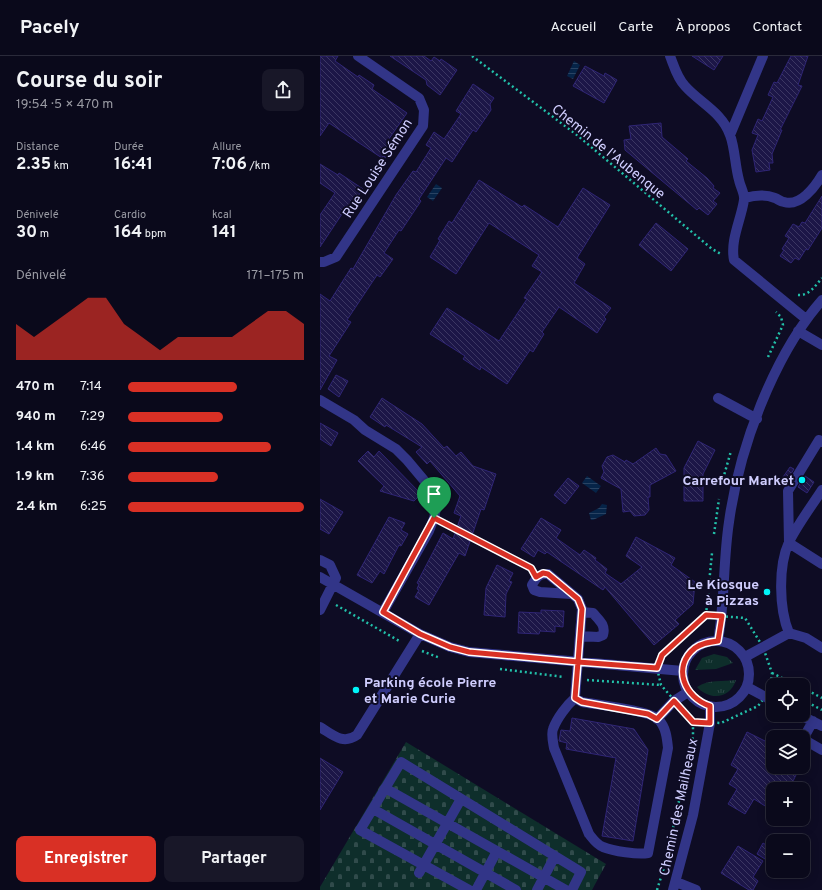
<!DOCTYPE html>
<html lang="fr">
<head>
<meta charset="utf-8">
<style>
  body { margin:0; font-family:Overpass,sans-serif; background:#181728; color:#f1f3f6; height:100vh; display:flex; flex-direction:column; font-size:15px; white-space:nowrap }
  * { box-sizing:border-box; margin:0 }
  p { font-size:13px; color:#999aa3 }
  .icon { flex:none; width:22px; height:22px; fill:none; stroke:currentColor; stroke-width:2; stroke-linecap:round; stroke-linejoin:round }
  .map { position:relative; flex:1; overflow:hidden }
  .side { display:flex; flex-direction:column; background:#0a091b; width:320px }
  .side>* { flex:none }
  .tools { position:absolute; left:446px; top:622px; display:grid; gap:8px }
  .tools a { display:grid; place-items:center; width:44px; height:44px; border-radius:8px; background:#0a091b; box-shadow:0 2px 10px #0003,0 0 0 1px #2a2a3a; font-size:20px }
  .pin { position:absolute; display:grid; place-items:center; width:34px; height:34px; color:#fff; margin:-41px -17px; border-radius:50% 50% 50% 0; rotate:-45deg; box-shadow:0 0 4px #0007 }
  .pin .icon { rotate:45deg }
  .round { display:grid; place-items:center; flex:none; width:42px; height:42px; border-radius:8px; background:#181728 }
  .headline { display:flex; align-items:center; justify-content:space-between; height:68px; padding:0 16px }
  h1 { font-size:22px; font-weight:700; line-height:30px }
  .metrics { display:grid; grid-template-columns:repeat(3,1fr); gap:6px; height:68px; padding:4px 16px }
  .metrics div { display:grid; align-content:center }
  .metrics b { font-size:17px; font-weight:700 }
  .metrics small { font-size:11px; font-weight:400 }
  .metrics p { font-size:11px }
  .chart { height:112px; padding:8px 16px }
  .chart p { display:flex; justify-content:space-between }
  .chart svg { width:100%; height:72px; margin-top:4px; fill:#d93025; opacity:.7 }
  .button { display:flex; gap:8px; margin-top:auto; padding:8px 16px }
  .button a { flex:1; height:46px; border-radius:8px; background:#d93025; color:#fff; font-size:16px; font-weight:700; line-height:46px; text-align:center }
  .button a+a { background:#181728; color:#f1f3f6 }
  ul { padding:0 16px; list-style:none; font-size:13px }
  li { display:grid; grid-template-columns:64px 48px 1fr; align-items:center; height:30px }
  li i { height:10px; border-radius:5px; background:#d93025 }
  header { display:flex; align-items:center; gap:24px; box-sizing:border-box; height:56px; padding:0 20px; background:#0a091b; border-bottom:1px solid #2a2a3a }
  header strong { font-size:19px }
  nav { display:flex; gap:22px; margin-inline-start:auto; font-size:14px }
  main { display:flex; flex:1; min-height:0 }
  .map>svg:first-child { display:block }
</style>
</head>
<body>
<header>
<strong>Pacely</strong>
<nav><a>Accueil</a><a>Carte</a><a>À propos</a><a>Contact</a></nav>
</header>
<main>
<section class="side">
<div class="headline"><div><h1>Course du soir</h1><p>19:54 · 5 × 470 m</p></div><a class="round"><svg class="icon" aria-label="share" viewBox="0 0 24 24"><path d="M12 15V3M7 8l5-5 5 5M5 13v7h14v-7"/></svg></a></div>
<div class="metrics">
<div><p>Distance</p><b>2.35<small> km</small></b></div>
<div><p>Durée</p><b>16:41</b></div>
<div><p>Allure</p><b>7:06<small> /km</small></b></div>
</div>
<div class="metrics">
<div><p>Dénivelé</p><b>30<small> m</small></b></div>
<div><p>Cardio</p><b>164<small> bpm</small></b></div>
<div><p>kcal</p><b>141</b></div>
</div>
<div class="chart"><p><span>Dénivelé</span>171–175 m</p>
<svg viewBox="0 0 160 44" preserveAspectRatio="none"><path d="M0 44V22L10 30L20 22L30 14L40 6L50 6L60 22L70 30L80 38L90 30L100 30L110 30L120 30L130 22L140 14L150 14L160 22V44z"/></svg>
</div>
<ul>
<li><b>470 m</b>7:14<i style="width:62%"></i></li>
<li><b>940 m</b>7:29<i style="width:54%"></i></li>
<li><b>1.4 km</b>6:46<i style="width:81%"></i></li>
<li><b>1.9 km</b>7:36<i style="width:51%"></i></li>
<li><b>2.4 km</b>6:25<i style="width:100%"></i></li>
</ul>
<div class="button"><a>Enregistrer</a><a>Partager</a></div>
</section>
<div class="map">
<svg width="502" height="834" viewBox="0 0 502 834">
  <defs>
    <pattern id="grass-tufts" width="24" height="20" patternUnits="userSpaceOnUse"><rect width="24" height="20" fill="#0e2e2b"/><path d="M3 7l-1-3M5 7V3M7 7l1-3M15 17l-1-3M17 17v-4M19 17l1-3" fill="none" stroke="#304b4b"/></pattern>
    <pattern id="cemetery-stones" width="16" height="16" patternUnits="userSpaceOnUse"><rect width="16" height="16" fill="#0e2e2b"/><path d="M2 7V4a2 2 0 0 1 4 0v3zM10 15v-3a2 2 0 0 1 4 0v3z" fill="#304b4b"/></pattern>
    <pattern id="water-rules" width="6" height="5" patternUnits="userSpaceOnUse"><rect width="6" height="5" fill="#062448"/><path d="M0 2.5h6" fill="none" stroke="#294363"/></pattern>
    <pattern id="building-back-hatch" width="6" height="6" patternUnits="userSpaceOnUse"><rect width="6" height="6" fill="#1c1647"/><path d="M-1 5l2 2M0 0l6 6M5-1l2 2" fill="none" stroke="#3c3763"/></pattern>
  </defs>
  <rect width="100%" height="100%" fill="#0e0c24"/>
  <path fill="url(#grass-tufts)" d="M394,598L407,601L413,607L396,613L375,614L382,602Z
    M416,624C410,643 390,645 377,631C389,623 403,626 416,624Z"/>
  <path fill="url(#cemetery-stones)" d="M86,686L286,808L272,834H0V831Z"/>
  <path fill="url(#water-rules)" d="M254,5L260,9L253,23L247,20Z
    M116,128L122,132L113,145L107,141Z
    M267,420L281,430L276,437L262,427Z
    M282,448L287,449L286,458L273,464H271L269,457L279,452Z"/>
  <path fill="url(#building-back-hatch)" stroke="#2f2575" d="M0,0H18L15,5L38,21L39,19L54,29L52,33L87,57L66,87L73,91L66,102L63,100L62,102L9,67L0,80Z
    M70,0H104L111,5L114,1L120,5L121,3L137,14L120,39L107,29L106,24Z
    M372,0H403L394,14Z
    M471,0H488L478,29L482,30L460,74H462L452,98L453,107H449L450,114L436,116L432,94L438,79L432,77L438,63L442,65L453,41L448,39L454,26L457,27Z
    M265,10L284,20L285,17L297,24L284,47L253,30Z
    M153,28L174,42L170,48L171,54L156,76L153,74L132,106L126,102L99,143L101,145L81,175L79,174L64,197L73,203L60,221L57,219L27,264L31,266L9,300L17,304L0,334V238L10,245L31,212L33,213L76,139L93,115L96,116L111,92L106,89L114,76L124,83L141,58L136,55Z
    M341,67L342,81L368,103L366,105L387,122L394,130L393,132L400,137L393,145L397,148L388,159L379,152L377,154L305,94L304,84L311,83L309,70Z
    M0,108L18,119L19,117L43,133L38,140L40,142L29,159L24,155L0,191V159L15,137L0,127Z
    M159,124L202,151L204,149L238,171L263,132L290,149L257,202L265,208L254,227L291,252L284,261L286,263L277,277L239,251L222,276L224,278L213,296L210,294L187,328L161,311L160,314L143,303L145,300L110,278L127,252L179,285L207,243L204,242L222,216L212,210L219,199L169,167L136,218L110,201L120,184L118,183L129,165L132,167Z
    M502,140V172L488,194L486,193L479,204L475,202L471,207L460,200L464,194L462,193L469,182L465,180L473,168L479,171L482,166L485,167Z
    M336,167L368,193L351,215L319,189Z
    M16,319L28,325L19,341L8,333Z
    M62,342L102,368L124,392L127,390L136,400L141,396L153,410L176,418L164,454L161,453L145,500L139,497L109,549L95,541L99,534L97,533L99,528L97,527L123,477L133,483L141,460L134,457L140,440L110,405L107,408L96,396L102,391L71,372L66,369L65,371L50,361Z
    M0,367L18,377L11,390L0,383Z
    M378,385L395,394L383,418V445H364V412Z
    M336,392L340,398L346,399L356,415L330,429V441H328L329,454L325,459L314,460L310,455L303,456L301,433L281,422L284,416L282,410L287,401L293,399L305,406L306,404L313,408Z
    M48,395L54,401L59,395L101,438L94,445L60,435L64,430L38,405Z
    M470,411L474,413L467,424L463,421Z
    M485,420L494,426L487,437L478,431Z
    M248,422L259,430L245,448L234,439Z
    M0,443L23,456L9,478L0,473Z
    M69,461L85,467L81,474L88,478L81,490L79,489L64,518L60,515L52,527L37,519Z
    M221,462L241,474L236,482L260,499L264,494L276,502L275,504L287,513L285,517L301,528L322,511L306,500L316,481L355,502L351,509L375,526L373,548L355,564L359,568L334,589L285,531L283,534L227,496L225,498L218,494L214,501L201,493Z
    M177,509L193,517L189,525L192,526L186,538L185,561L164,559L166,532Z
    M221,554L244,555L243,571L235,570V576L220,575L219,578L198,577L199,556L221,557Z
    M252,662L314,673L328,694L313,785L282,780L296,702L246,693L247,687L239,685L241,674L250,675Z
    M427,676L453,689V711H480L469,733H453V755L434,743L425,758L408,748L417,733L409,728L418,713L411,709Z
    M0,702L23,716L0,754Z
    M443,787L453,793V808L437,798Z
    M418,790L443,805L433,821L438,825L433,834H429L401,817Z"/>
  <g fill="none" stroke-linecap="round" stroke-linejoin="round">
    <path stroke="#22c0a9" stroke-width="2.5" stroke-dasharray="2 3" stroke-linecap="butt" d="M152,0L257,79L392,193L401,198
      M478,239C489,240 495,230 502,222
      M448,301L463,269L461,261L456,256
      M403,423L411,395
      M124,466L210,512
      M394,478L399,443
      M16,549L81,586
      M386,559L392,497
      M386,559L425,562L443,591L452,617L451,629L445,641L438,650L401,667L373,666L341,629L337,612L342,599Z
      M102,595L120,602
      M180,613L244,621
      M452,617L476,629
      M267,624L341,629
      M483,632L502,642
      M483,644L502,654
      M337,834L346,805L373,680V666"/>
    <path stroke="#323588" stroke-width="10" d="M350,0C354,10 357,22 365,30C380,47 402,56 410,79C415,92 415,110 419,124C420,130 425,138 424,144C421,164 410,184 414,204L486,263
      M410,79L443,0
      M425,142C435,139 445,138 455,142C458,143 461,146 464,146C480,151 495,131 502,119
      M0,206H4L16,201L103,70L104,54L99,42L38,0
      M478,275L502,289
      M398,342L437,363
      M0,344L34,364L45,374L76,393L87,404L113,435L117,448L114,462L109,475L63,556
      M502,386L499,384L468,435L469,487L502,508
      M502,434C491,451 478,468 469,486C458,510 459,553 469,577L486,582L502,592
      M0,504L10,509L16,522L0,554
      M0,521L100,578L130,591L149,596L363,615
      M251,538L220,536L214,534L212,529C216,522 219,517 228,518L258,543L262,553L255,642L262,646C278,649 328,654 338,663C346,671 347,682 348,692L328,797C318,799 293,795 283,791C277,789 273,783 269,778L234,692C233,686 231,678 233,673C237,662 247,649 255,642
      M260,580L278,581L283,579C286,569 279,564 273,557L262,556
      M398,585C405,545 403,505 409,466C419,393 453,300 502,244
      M363 618a33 33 0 1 1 66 0a33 33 0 1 1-66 0Z
      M425,601L469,577
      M427,631L453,645
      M480,659L502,670
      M337,663L354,645L368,636
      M493,665L483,683L502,694
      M0,671C13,679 23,689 37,679L100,578
      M65,732L246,834
      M53,753L196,834
      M99,817L141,743
      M356,826L376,834
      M149,834L40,774L81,706L261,816L252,834
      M156,834L177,795
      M217,834L235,800
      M353,834L373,759L390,667V650"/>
  </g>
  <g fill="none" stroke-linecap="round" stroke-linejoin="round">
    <defs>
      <path id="route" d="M114,462L63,556L100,578L130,591L149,596L258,606L255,642L262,646L328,658L337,663L354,645L373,666L390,667V650C365,642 351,611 375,592C382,587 390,586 398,585L402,560L386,559L342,599L337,612L258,606L262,553L258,543L228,518L223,517L216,521L211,512L114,462"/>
    </defs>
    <use href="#route" stroke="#fff" stroke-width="8"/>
    <use href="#route" stroke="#d93025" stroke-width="5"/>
  </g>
  <g fill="#00f5f9" stroke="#0e0c24" stroke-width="1.5">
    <circle cx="482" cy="424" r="4"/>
    <circle cx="447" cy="536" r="4"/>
    <circle cx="36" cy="634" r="4"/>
  </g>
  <g text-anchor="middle" stroke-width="4" stroke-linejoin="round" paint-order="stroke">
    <g font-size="14" fill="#d0ceff" stroke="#0e0c24">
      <text transform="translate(289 95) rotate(39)" y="5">Chemin de l'Aubenque</text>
      <text transform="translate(57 112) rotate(-57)" y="5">Rue Louise Sémon</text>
      <text transform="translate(358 751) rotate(-78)" y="5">Chemin des Mailheaux</text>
    </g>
    <g font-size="14" font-weight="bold" fill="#d0ceff" stroke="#0e0c24" text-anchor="end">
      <text x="474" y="429">Carrefour Market</text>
      <text x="439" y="533">Le Kiosque<tspan x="439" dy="16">à Pizzas</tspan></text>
      <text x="44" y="631" text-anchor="start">Parking école Pierre<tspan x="44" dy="16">et Marie Curie</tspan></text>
    </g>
  </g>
</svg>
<div class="tools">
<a><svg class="icon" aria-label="locate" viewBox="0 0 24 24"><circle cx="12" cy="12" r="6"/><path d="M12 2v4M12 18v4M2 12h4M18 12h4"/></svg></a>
<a><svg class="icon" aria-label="layers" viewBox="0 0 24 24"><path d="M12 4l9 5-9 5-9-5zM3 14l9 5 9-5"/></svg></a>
<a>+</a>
<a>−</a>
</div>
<div class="pin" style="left:114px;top:462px;background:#1e9e55"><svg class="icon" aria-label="arrive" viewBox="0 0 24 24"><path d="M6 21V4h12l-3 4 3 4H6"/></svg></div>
</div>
</main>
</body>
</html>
